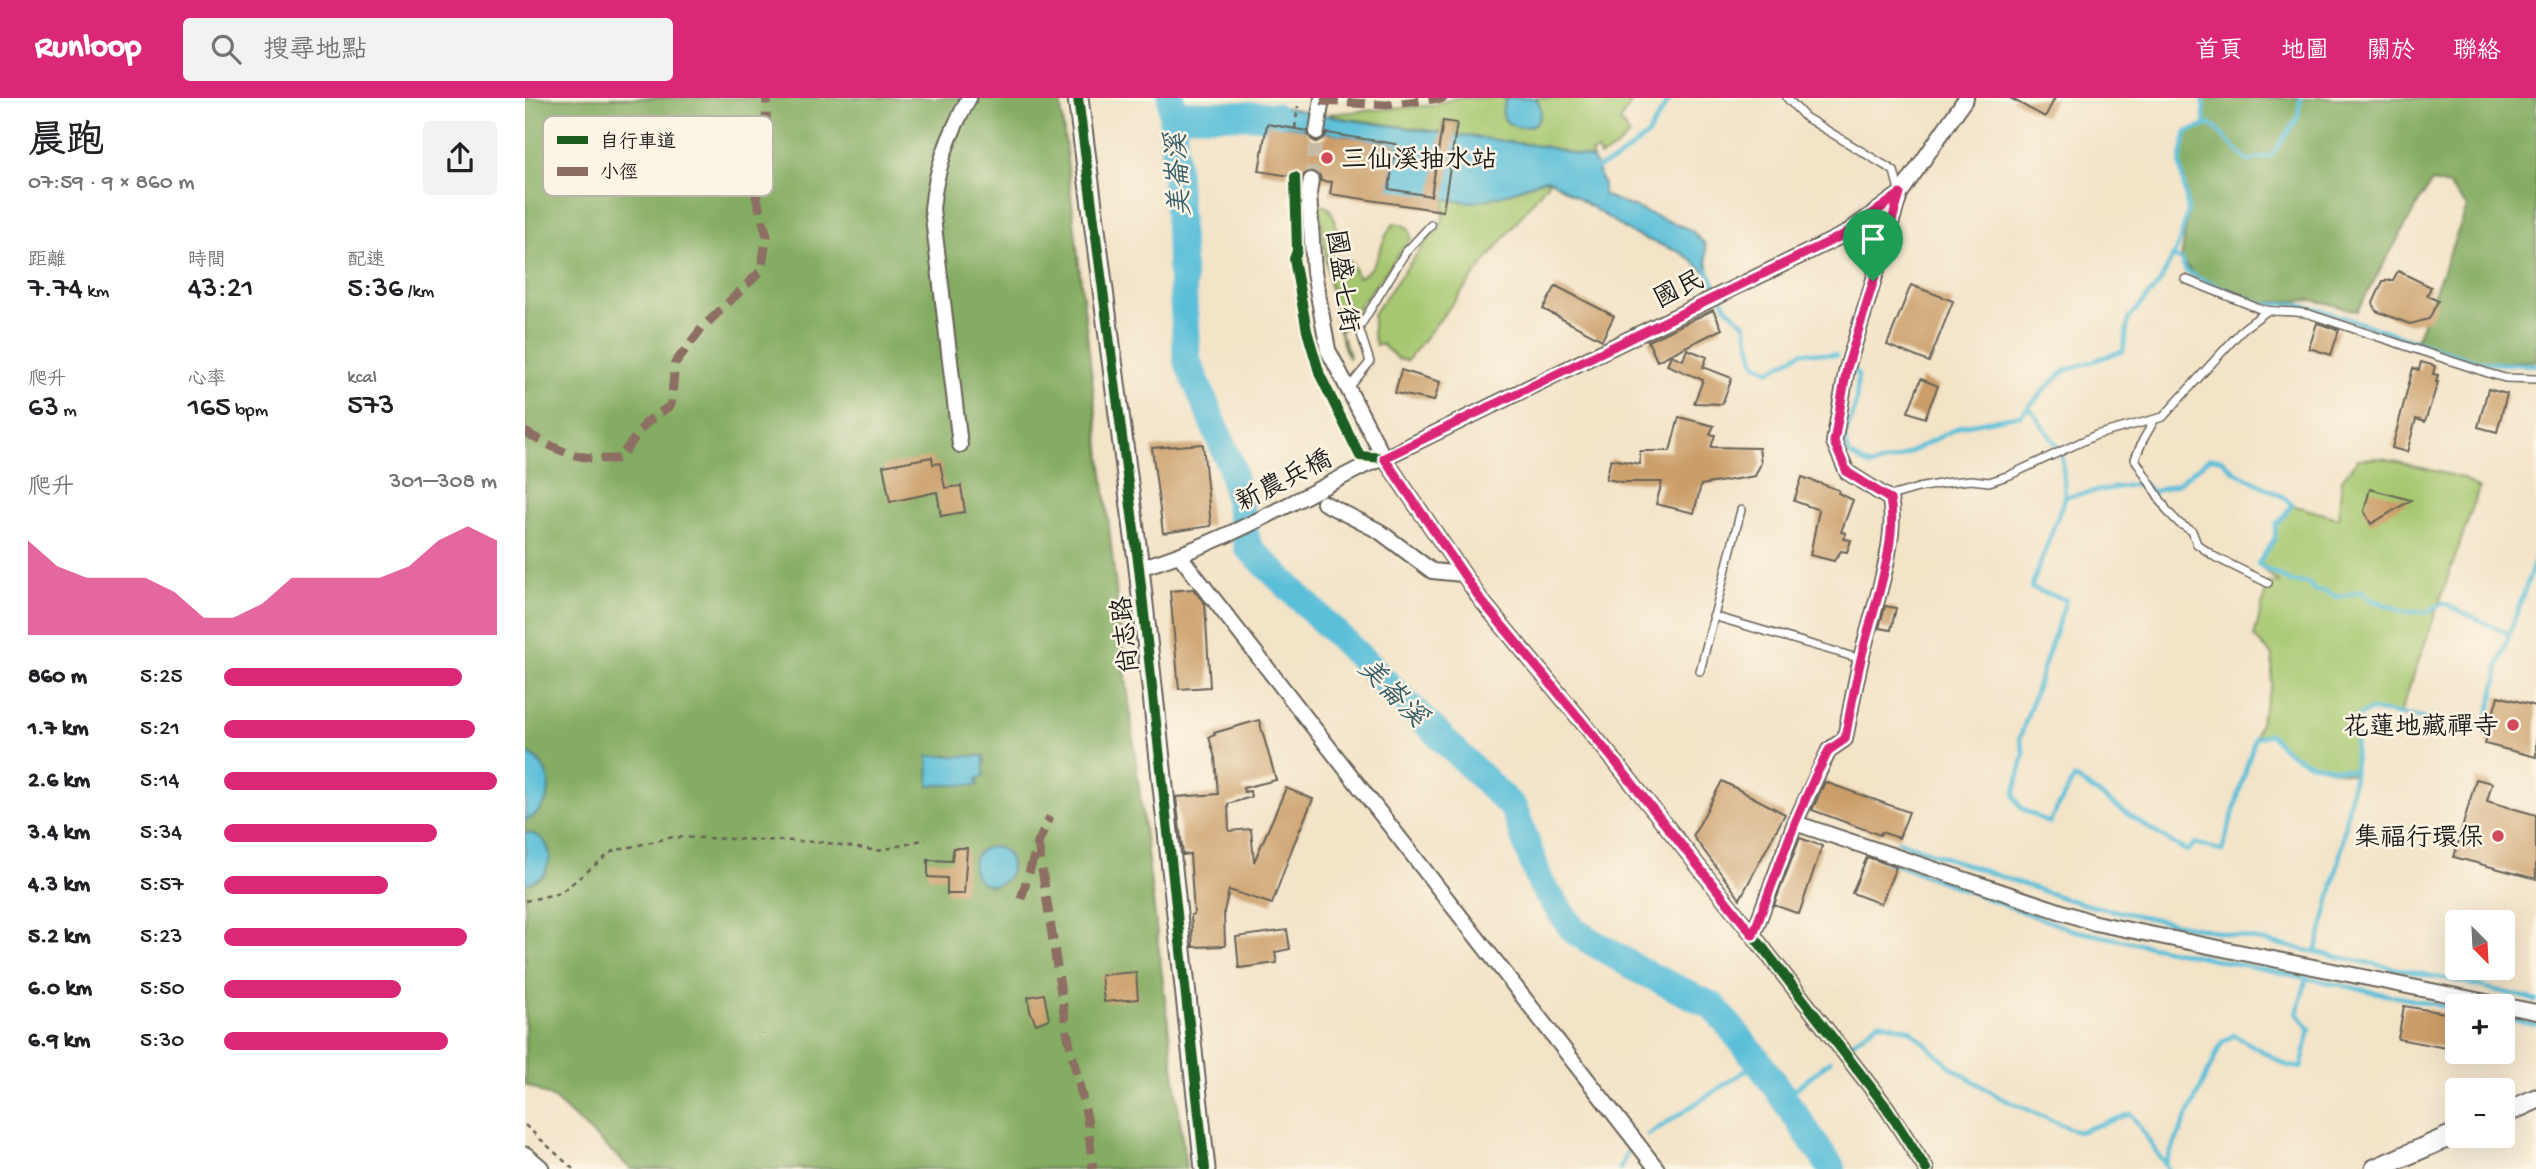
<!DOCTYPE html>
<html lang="zh-TW">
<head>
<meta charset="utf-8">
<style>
  body { margin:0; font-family:"Gochi Hand","LXGW WenKai TC",sans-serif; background:#f2f2f2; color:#202124; height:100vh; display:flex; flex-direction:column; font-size:26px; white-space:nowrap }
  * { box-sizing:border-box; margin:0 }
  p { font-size:23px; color:#757577 }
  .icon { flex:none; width:38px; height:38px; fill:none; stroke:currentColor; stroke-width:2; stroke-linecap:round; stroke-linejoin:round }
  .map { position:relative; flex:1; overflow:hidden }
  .drawer { display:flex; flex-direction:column; background:#fff; width:525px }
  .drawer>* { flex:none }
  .needle { width:46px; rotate:156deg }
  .controls { position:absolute; left:1920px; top:812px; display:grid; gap:14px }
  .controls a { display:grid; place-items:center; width:70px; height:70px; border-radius:7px; background:#fff; box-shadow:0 7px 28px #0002; font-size:35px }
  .pin { position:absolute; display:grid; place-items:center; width:60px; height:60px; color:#fff; margin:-72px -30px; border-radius:50% 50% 50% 0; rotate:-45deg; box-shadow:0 0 7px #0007 }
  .pin .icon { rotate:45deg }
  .round { display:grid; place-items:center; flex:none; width:74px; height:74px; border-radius:7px; background:#f2f2f2 }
  .overview { display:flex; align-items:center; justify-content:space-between; height:119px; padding:0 28px }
  h1 { font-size:38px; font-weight:600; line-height:52px }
  .metrics { display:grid; grid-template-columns:repeat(3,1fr); gap:10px; height:119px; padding:7px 28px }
  .metrics div { display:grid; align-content:center }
  .metrics b { font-size:30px; font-weight:600 }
  .metrics small { font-size:19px; font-weight:400 }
  .metrics p { font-size:19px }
  .chart { height:196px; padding:14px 28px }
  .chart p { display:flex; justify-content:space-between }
  .chart svg { width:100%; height:126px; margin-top:7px; fill:#db2777; opacity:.7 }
  ul { padding:0 28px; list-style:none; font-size:23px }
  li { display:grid; grid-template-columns:112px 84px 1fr; align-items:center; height:52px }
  li i { height:18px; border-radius:9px; background:#db2777 }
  header { display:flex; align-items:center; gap:42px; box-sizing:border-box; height:98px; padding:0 35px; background:#db2777; color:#fff }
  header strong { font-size:33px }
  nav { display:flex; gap:38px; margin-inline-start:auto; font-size:24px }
  .search { width:490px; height:63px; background:#f2f2f2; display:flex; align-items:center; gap:18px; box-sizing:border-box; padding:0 24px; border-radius:7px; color:#757577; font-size:26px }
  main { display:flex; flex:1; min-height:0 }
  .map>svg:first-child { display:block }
</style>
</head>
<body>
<header>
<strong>Runloop</strong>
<div class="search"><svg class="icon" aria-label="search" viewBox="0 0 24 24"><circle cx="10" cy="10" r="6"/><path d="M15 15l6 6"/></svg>搜尋地點</div>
<nav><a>首頁</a><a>地圖</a><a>關於</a><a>聯絡</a></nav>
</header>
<main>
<section class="drawer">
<div class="overview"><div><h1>晨跑</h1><p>07:59 · 9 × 860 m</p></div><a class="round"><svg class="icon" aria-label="share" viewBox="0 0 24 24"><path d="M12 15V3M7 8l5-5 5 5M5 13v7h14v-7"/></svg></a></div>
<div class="metrics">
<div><p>距離</p><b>7.74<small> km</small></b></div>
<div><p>時間</p><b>43:21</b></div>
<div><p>配速</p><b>5:36<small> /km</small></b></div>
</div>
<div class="metrics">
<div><p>爬升</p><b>63<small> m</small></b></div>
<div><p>心率</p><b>165<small> bpm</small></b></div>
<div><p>kcal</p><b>573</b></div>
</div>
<div class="chart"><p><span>爬升</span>301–308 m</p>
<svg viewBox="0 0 160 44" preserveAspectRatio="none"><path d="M0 44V11L10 20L20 24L30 24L40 24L50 29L60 38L70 38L80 33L90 24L100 24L110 24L120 24L130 20L140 11L150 6L160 11V44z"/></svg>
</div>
<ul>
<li><b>860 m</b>5:25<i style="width:87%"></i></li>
<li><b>1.7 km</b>5:21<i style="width:92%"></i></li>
<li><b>2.6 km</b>5:14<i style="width:100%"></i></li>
<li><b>3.4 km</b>5:34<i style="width:78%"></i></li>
<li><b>4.3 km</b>5:57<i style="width:60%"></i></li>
<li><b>5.2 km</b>5:23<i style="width:89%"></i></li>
<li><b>6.0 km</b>5:50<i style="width:65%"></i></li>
<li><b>6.9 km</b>5:30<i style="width:82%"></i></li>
</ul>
</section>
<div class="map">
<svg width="2011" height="1071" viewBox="0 0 2011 1071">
  <rect width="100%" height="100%" fill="#fcf5e5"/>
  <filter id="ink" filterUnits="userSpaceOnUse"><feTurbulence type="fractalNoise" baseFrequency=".0143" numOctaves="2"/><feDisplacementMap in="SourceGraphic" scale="14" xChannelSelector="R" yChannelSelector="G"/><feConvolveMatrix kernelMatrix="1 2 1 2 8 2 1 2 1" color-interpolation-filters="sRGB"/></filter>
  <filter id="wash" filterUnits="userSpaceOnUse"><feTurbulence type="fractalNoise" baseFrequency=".00686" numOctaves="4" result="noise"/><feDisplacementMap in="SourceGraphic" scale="28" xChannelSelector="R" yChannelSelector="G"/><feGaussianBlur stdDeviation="1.57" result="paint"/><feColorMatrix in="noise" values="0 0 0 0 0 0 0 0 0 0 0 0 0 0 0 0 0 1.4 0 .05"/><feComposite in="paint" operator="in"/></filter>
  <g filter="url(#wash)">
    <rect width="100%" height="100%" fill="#f3e3c7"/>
    <path fill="#a6c770" stroke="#617246" stroke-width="2" d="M930,0H1109L1095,23L1105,37L1089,51L1075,59L1073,53L1066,55L1068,61L1022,49L930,37L932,25L918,23L916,34L804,18V16L910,7Z
      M1020,81L1025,82L882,263L873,261L856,246L851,248L848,236V216L900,145L917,127L920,101C958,107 986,95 1020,81Z
      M794,107L803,109C815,125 812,139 810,158L826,165L833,179C858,169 853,140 870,125C881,127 885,129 886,140L815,234L825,259L823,260C804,210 802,160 794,107Z
      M1857,360L1938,380L1954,391L1875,616L1846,612L1832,619L1829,677C1796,669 1767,664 1745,637L1730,640L1746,590L1748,558L1729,539L1743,485H1754L1733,466L1749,440L1751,427L1767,407L1813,420L1817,381L1833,361Z"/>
    <path fill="#84ac62" stroke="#50643f" stroke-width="2" d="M0,0H535L610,657L661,1071H106L29,1001L0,986Z
      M1678,0H2011V263L1963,265L1891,243L1942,109L1924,88L1907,84L1895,102L1832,213L1788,202L1735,205L1671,179L1656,162L1663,113L1655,65L1661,34L1680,27Z"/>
    <path fill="#5bbfd9" stroke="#3c6e7a" stroke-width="2" d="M982,0H1011C1035,39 959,39 982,0Z
      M743,6L825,22L1022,49L1068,61L1078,86V97L1166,132L1180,146L1184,176L1157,155L1108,136L1025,82L1020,81L981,96L956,103L942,104L863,94L871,46L737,24Z
      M0,654C32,668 32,708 0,723Z
      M403,658H459V678L452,681L453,687H404Z
      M0,734C15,736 24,745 25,760L19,777L2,786H0Z
      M448 768a19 19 0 1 1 38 0a19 19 0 1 1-38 0Z"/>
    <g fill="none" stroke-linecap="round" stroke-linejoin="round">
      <path stroke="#5bbfd9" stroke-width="4.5" d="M1678,0L1680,28
        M1069,71L1091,62L1122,38L1145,0
        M1647,159L1656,162L1661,173L1671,179L1735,205L1745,207L1768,206L1793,211L1942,260L1963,265L2011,267
        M1182,172L1202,210L1220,226L1230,265L1245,273L1277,254L1311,257
        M1327,269L1333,277L1331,305L1320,338L1324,356L1345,368L1372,361L1436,328L1496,317L1520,291L1541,272L1598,253L1604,220L1634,186L1653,148L1663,113L1655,65L1661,34L1686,26L1723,63L1746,58L1772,21L1776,0
        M1504,309L1537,355L1540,399L1506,490L1541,502L1495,640L1499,656L1489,698L1496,710L1524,725L1549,680C1588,704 1622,732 1662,753L1670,745L1697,753L1730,640L1745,636C1770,667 1793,668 1829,673
        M1540,399L1617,385L1628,394L1652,386L1685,360L1696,361L1709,373L1760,400L1767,407L1751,427L1750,440L1733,466L1766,484L1783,485L1790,493H1799L1813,499L1838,493L1844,501L1882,514H1903L1918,505L1984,536
        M1373,743L1538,800L1567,808L1941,885L2011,902
        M1359,762L1547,832L1932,911
        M1791,854L1814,763L1829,677L1832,619L1846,612L1960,630L1972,582L1973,568L2011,460
        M1978,920L2011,927
        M1327,945L1354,924L1385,932L1426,969L1474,999L1553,1034L1606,1016L1643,1071
        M1258,1001L1305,963
        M1123,1037L1234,964
        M1640,1066L1697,944L1709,937L1763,968L1776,970L1785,931L1772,915L1782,880
        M1095,1071L1104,1050"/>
      <path stroke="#5bbfd9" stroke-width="28" d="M646,0L662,262L706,368L723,449L989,711L1016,786L1049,833L1116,873L1188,908L1234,964L1307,1071
        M647,16L749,18"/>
    </g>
    <g id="blocks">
      <path fill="#cb9e69" d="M1485,0H1530L1520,19Z
        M918,23L932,25L918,113L805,96L807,84L796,83L795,78L788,73H782L777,80L734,73L742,26L782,33L786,41L791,44L799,40L802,35L871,46L864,91L906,98Z
        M1873,173L1906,189L1902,197L1913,203L1904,221L1885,226L1851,213L1848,205L1858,183L1868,182Z
        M1386,187L1428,203L1404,264L1362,247Z
        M1031,188L1089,218L1077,242L1018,211Z
        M1188,212L1197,231L1132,263L1123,243Z
        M1792,225L1814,232L1806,257L1784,250Z
        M1162,251L1182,259L1178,269L1207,280L1197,306L1169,305L1178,282L1142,267L1146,257L1158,262Z
        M1896,264L1910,268L1908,276L1913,277L1911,284H1913L1900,324L1891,321L1882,354L1867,350L1888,270L1894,272Z
        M876,272L915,284L909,303L870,295Z
        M1396,281L1413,288L1400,320L1383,314Z
        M1963,291L1982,296L1972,334L1953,329Z
        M1154,319L1189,328L1185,336L1190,337L1186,349L1234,350L1236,365L1230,378L1176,387L1169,415L1131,406L1137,384H1097L1081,381L1086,361L1115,366V353H1145Z
        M678,346L686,428L638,435L627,350Z
        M407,359L408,366L415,365L420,390L436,388L440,414L416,418L412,394L365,404L358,368Z
        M1277,379L1314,392L1313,395L1328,402L1316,434L1321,435L1319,441L1326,442L1322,454L1316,453L1309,463L1285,457L1294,412L1269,403Z
        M1845,391L1886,402L1846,426L1839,413Z
        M668,491L680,506L685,589L654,591L645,493Z
        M1360,508L1371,510L1366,532L1354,530Z
        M1973,598L2011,608V659L1960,646Z
        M734,622L751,682L718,690L719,694L725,693L726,699L703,706L704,733L726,731L729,764L761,690L788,701L768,748L747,806L704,792L699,813L700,848L668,849L666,817L669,816L665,756L658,757L651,699L693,696L690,660L684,639L690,637L689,635Z
        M1951,681L1967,685L1962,703L2011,717V781L1929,759Z
        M1197,683L1260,716L1215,801L1168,738Z
        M1300,684L1384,714L1374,740L1356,734L1355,737L1287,712Z
        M1275,740L1297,748L1274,816L1249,807Z
        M428,750H442L439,796H422V780L403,779V762L427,763Z
        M1342,759L1371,769L1356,806L1327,795Z
        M762,832L765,851L750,854L752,865L714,870L711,839Z
        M611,874L613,901L579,904L576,877Z
        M519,896L524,921L511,926L505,913L503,899Z
        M1879,908L1932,917V952L1873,941Z"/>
    </g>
  </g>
  <g filter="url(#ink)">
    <use href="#blocks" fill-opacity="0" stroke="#676258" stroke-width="2"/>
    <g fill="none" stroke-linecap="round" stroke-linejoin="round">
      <path stroke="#c8bba5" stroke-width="14" stroke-dasharray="14 7" stroke-linecap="butt" d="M786,82L792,34"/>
      <defs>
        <path id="service" d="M1262,0L1280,19L1369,73L1375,96
          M1660,181L1735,211C1751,215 1767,212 1784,216L1966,276L1980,280L2011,281
          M823,291L845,264L834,230L880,155L906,127
          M1630,321L1618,342L1610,361L1643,414L1655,426L1667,433L1672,446L1690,459L1743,485
          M1362,399L1393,390L1426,384L1446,382L1464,384L1485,377L1571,337L1638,319L1719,230L1742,213
          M1188,518L1336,561
          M1175,573L1216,412"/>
        <path id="minor" d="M792,34L797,0
          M786,82L784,96L789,174L803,252L859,360L956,502L1088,661L1228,837L1362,1010L1401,1071
          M435,347L407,111C411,69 424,37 444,0
          M799,405L854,433L907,473L937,476
          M655,458L1132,1071
          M614,470C694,447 767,404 841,367L859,360L1320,136L1375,96L1441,0
          M1270,725L1304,652L1320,641C1325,614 1330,587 1336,561C1346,517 1374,444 1365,401L1322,374L1309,344L1322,270L1375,96
          M1228,837L1270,725L1570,825L2011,914"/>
        <path id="tertiary" d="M553,0L614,470L680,1071
          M1978,1016L2011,1001
          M0,1059L14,1071
          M1850,1071L1932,1035"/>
      </defs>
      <use href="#service" stroke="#676258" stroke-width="10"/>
      <use href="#minor" stroke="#676258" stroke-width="18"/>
      <use href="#tertiary" stroke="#676258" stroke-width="23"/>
      <path stroke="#676258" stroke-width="2.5" stroke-dasharray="5 5" stroke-linecap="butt" d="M770,30L773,8
        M764,97L765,78
        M0,803L35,795L88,753L148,739L297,744L353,753L401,741
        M0,1027L48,1071"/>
      <use href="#service" stroke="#fff" stroke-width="7"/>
      <use href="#minor" stroke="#fff" stroke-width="14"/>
      <use href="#tertiary" stroke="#fff" stroke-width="19"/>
      <path stroke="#8d6e63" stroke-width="9" stroke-dasharray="18 9" stroke-linecap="butt" d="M796,3L862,7L916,0L918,5
        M0,334C36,354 51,362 94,361L121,325L146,307L150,265L177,230L236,173L242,138L231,98L240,51L242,0
        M513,745L542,934L562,1020L568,1071
        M496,801L513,745L525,719"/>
      <defs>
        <path id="cycleway" d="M553,0L614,470L680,1071
          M770,79L772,153L769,161L782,233L795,277L835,358L859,360L956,502L1088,661L1228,837L1362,1010L1401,1071"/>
      </defs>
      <use href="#cycleway" stroke="#fcf5e5" stroke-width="15"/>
      <use href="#cycleway" stroke="#1b5e20" stroke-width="10"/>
    </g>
  </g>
  <g fill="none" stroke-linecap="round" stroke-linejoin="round" filter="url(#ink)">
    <defs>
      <path id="route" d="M1375,96L1322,270L1309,344L1322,374L1365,401C1374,445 1346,516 1336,561C1330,587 1325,614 1320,641L1304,652L1290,679L1270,725L1228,837L1088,661L956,502L859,360L1320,136Z"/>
    </defs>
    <use href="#route" stroke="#fff" stroke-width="14"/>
    <use href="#route" stroke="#db2777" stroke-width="9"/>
  </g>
  <g fill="#d1495b" stroke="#fcf5e5" stroke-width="2.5">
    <circle cx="802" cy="60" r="7"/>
    <circle cx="1988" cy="627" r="7"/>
    <circle cx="1973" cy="738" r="7"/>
  </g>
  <g text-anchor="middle" stroke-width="5" stroke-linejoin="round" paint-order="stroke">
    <g font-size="26" fill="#1c1c1c" stroke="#fcf5e5" text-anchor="end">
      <text x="816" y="69" text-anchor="start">三仙溪抽水站</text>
      <text x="1974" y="636">花蓮地藏禪寺</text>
      <text x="1959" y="747">集福行環保</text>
    </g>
    <g font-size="26" fill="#1c1c1c" stroke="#fcf5e5">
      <text transform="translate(819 183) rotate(82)" y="9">國盛七街</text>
      <text transform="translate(1153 190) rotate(-26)" y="9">國民</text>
      <text transform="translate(758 381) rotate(-27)" y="9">新農兵橋</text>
      <text transform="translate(599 537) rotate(-96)" y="9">尚志路</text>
    </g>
    <g font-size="28" font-style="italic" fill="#355d68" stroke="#fcf5e5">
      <text transform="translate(651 77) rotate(-93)" y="10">美崙溪</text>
      <text transform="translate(869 593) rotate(45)" y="10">美崙溪</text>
    </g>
  </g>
  <rect x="18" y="18" width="230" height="80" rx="10" fill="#fcf5e5" stroke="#b9b4a9" stroke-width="2"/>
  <rect x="32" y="38" width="31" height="8" fill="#1b5e20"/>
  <rect x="32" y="69" width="31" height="9" fill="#8d6e63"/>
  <g font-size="19" fill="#1c1c1c">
    <text x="75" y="49">自行車道</text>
    <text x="75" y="80">小徑</text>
  </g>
</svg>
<div class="controls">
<a><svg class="needle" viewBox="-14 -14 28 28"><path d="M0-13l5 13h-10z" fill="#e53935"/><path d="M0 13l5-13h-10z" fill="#757577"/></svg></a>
<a>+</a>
<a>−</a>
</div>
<div class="pin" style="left:1348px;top:183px;background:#1e9e55"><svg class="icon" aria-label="arrive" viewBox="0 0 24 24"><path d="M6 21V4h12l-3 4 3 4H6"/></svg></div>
</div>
</main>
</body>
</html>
